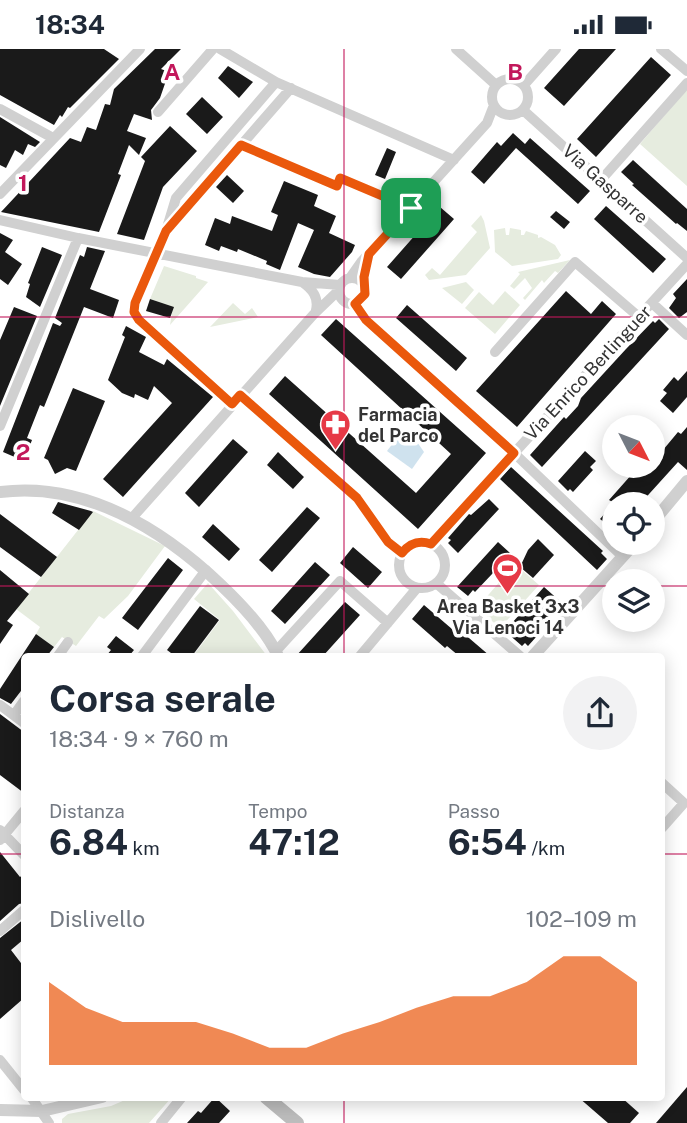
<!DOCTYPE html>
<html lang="it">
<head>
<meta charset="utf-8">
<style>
  body { margin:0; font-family:"Public Sans",sans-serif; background:#f2f2f3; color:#1f2937; height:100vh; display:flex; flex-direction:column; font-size:26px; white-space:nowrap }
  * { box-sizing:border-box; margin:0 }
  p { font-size:23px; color:#747a83 }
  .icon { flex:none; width:38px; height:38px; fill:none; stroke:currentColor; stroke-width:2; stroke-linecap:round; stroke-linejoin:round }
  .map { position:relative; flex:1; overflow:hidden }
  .details { position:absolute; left:21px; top:604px; width:644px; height:448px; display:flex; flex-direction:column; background:#fff; border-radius:7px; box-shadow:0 4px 18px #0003 }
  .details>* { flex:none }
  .needle { width:46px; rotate:132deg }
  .tools { position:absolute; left:602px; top:366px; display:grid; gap:14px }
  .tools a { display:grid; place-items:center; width:63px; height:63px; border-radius:50%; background:#fff; box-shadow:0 4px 18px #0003; font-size:35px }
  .pin { position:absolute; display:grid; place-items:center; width:60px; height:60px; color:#fff; margin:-30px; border-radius:14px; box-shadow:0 4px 10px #0006 }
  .round { display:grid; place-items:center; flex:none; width:74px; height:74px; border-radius:37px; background:#f2f2f3 }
  .head { display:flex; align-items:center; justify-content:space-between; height:119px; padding:0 28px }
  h1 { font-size:38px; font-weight:700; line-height:52px }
  .stats { display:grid; grid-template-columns:repeat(3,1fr); gap:10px; height:119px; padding:7px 28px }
  .stats div { display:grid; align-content:center }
  .stats b { font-size:35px; font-weight:700 }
  .stats small { font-size:19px; font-weight:400 }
  .stats p { font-size:19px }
  .chart { height:196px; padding:14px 28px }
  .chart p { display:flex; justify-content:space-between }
  .chart svg { width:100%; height:126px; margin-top:7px; fill:#ea580c; opacity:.7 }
  .status { display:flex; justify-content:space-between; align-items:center; height:49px; padding:0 35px; background:#fff; direction:ltr }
  .status svg { height:19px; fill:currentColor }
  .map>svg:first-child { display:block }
</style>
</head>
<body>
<div class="status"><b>18:34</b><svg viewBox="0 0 49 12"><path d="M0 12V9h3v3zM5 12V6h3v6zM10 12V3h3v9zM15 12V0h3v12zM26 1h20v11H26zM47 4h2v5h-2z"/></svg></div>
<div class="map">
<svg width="687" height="1074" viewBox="0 0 687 1074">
  <rect width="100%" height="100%" fill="#fff"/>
  <path fill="#e6ecdf" d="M687,40V137L640,95Z
    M481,166L484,172L490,199L466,226L429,231L425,226L432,219L440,226L477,183L471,177Z
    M505,179L506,186H509L510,179L521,181V186H524L526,182L538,186V189L541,188L555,196L561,206L558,210L512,217L495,203L494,181Z
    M570,211L558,224L555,222L544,234L542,231L525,251L523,249L532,239L525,229L514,240L510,237L520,225L518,223Z
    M164,217L196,227V229L208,233L170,276L173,258L150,250Z
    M466,233L474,241L462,255L442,239Z
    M505,242L520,256L495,285L465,259L479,243L493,256Z
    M233,254L245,265L252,259L258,268L210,278Z
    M93,462L165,497L128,547L104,570L99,567L76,597L62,588L54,598L36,585L40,578L16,560Z
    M515,515L539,536L500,579L477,559Z
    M208,534L233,562L267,607H193L220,571L194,550Z
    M132,1048H172L149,1074H62V1070L68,1065L111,1057Z"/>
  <path fill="#cfe2ee" d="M400,385L415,390L424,403L412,420L387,402Z"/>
  <path fill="#1a1a1a" d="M0,0H104L119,10L70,59L68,58L62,68L60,66L54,76L0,46Z
    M155,0H181L161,20L169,23L160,49L151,61L152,71L134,65L127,82L146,89L139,106L129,96L118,125L121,126L99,183L1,163L70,89L81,93L87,78L96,81L105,55L110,56L114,40Z
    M579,0H616L564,57L544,39Z
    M651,8L671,26L596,108L577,90Z
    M228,17L253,33L239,49L218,29Z
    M202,48L223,68L207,85L186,65Z
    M0,68L40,93L35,98L28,95L23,106L15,101L6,119L0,116Z
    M170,77L197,102L163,138L144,191L117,185L145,112L141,108Z
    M513,84L525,95L530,89L590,142L578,155L516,99L484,135L471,123L497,93L501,97Z
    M387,99L396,103L385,130L375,126Z
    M633,111L687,160V182L677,174L676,175L632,136L634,135L621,123Z
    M227,126L244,142L233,154L216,138Z
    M284,132L318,146L314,157L336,167L329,184L355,196L352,203L330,228L314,225L298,218L314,181L298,174L280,221L266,215L267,212L238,200L237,203L221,197L219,202L205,196L215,169L230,175L232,167L272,182L278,166L271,163Z
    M606,157L666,210L653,224L594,170Z
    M440,158L454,170L401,230L387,218Z
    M556,162L570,173L564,180L550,168Z
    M0,184L13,191L5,203L22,215L8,236L0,230Z
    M42,198L62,206L40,258L26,248L30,235L28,234Z
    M87,198L105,202L90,240L119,251L113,269L84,258L44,358L40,356L27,389L32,391L24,412L3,403L53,274L60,277L62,274L55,269L80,206L84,208Z
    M687,230V263L679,269L669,259L676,249L673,245Z
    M566,242L591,265L602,252L616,265L517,378L476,342Z
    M150,250L174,258L170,269L146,262Z
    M407,256L467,309L456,322L396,269Z
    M14,258L37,267L0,357V291Z
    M336,270L486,404L418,480L269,345L285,327L416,444L451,405L321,286Z
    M659,270L669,280L542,418L530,406L564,368L566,370L578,357L581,349L626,300L653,272L655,274Z
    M126,277L146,288L139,303L164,316L167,310L213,348L123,448L103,430L172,354L154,337L148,351L135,345L134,349L122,344L108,331L125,288L122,286Z
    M687,322V348L673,364L660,352L667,344L663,341L674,328L678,332Z
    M73,339L105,352L76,422L67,419L55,425L48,411L44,409Z
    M687,378V421L678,413L640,455H614V481L600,470L614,454L609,451L640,416H653V392L663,401L678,383L681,385Z
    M233,390L248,403L199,458L185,444Z
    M585,402L596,412L590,418L593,421L573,443L570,440L568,442L558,432Z
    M278,403L304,428L293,440L267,416Z
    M511,418L603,502L601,504L607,510L597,521L500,430Z
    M489,450L499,460L458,504L448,494L451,491L448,489L469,465L471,466Z
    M58,453L91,462L93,463L79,481L52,464Z
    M307,458L320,469L272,523L259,511Z
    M0,465L57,508L41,528L0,498Z
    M213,475L240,500L229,512L202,488Z
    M538,490L554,506L533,529L520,518L528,501Z
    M498,493L511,505L475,543L473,541L468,547L457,538Z
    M353,498L382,523L368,539L340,514Z
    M168,509L183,521L138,581L122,569Z
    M315,513L330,526L285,575L271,562Z
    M0,521L29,545L7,572L13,576L0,595Z
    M544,538L561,553L534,584L537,587L528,597L525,594L522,597L505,582Z
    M345,553L360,566L323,607H296Z
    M424,556L459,586L462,583L490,607H459L447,597L445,599L412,570Z
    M200,557L219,571L192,607H175L167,601Z
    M36,585L54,598L47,607H24V638L11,655L0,649V640Z
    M116,587L134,601L129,607H106L111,601L107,598Z
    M0,665L24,683V744L0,726Z
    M0,803L20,828L24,825V854L19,855L0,872Z
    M24,870V890L11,901L24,918V949L0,970V889Z
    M687,1038V1074H656Z
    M215,1048L230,1062L219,1074H187L198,1062L201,1064Z
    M578,1048H621L639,1064L630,1074H608Z"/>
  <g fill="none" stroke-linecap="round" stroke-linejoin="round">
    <path stroke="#d0d0d0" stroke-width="10" d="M220,0L276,33L454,111
      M456,0L496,36
      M661,0L687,22
      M492 48a18 18 0 1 1 36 0a18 18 0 1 1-36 0Z
      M524,36L556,0
      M0,60L53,89
      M523,61L687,209
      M158,63L213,0
      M241,96L336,137L340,129L411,159
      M601,131L687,34
      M0,145L140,0
      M0,171L78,189L302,233L340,236
      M169,179L291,39
      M339 242a13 13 0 1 1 26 0a13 13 0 1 1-26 0Z
      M350,229L362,212L487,74L494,56
      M302,233C312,240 319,248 316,261
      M364,237L369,206
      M652,254L687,286
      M355,255L366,271L514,404L623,508
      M495,303L575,213L639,268
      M240,347L357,449L388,493L402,504
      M232,355L139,271L134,263L135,254L166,182L176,149L276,33
      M0,377L78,189
      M132,469L314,265L339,241
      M399 516a23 23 0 1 1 46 0a23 23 0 1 1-46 0Z
      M431,495L687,215
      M436,534L520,607
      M276,602L340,532L388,574
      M58,607L68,593
      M142,607L206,521
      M360,607L417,539
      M0,656L24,674
      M14,666L24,652
      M662,734L684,754L662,779
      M0,781L24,806
      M0,791L24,762
      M0,882L24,861
      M0,1011L24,1041
      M31,1048L49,1074
      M161,1074L182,1048"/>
    <path stroke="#d0d0d0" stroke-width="12" d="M0,443C85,432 162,480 221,536C242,556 266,581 278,607
      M653,473L687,432
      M533,607L635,494
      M0,1061L42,1062L102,1048"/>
    <path stroke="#bdbdbd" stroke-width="14" d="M266,1048L297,1074"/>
  </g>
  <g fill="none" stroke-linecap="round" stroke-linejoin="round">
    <defs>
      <path id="route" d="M241,96L337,137L340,129L411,159L369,205L364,228L365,245L355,255L366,271L514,404L431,495C419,491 410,494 402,504L388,493L357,449L240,346L232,355L139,271L134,263L135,254L166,182Z"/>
    </defs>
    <use href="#route" stroke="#fff" stroke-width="14"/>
    <use href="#route" stroke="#ea580c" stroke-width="9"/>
  </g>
  <path fill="none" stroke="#c2185b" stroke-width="2" stroke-opacity="0.55" d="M344,0V607M0,268H687M0,537H614M653,537H687M0,805H24M662,805H687M344,1048V1074"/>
  <defs>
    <symbol id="pharmacy-pin" viewBox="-11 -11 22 30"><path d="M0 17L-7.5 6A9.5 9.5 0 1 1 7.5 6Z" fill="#e63946" stroke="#fff"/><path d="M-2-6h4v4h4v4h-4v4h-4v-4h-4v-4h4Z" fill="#fff"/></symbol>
    <symbol id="stadium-pin" viewBox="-11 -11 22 30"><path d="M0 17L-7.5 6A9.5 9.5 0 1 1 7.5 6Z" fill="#e63946" stroke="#fff"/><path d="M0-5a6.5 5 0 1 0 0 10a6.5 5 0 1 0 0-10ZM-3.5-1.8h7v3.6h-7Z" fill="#fff"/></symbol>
  </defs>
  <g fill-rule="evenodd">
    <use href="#pharmacy-pin" x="318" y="358" width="35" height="47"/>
    <use href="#stadium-pin" x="490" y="502" width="35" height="47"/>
  </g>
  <g text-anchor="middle" stroke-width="7" stroke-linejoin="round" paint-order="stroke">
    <g font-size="18" fill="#333" stroke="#fff">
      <text transform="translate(605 135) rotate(42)" y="6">Via Gasparre</text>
      <text transform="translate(588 324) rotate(-47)" y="6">Via Enrico Berlinguer</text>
    </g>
    <g font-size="18" font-weight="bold" fill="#333" stroke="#fff" text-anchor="start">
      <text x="358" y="372">Farmacia<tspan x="358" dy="21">del Parco</tspan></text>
      <text x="508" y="564" text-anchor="middle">Area Basket 3x3<tspan x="508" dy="21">Via Lenoci 14</tspan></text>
    </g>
  </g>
  <g font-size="23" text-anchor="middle" font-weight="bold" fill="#c2185b" stroke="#fff" stroke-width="7" stroke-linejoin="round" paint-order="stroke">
    <text x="172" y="31">A</text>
    <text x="515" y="31">B</text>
    <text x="23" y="142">1</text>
    <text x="23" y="411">2</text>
  </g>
</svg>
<div class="tools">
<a><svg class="needle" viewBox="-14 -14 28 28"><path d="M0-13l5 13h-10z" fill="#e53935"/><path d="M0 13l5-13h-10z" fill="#747a83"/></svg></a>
<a><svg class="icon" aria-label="locate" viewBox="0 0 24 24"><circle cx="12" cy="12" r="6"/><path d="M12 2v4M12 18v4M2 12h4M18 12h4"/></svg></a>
<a><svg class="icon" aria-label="layers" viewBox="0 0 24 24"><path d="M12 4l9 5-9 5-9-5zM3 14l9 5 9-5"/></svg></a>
</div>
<div class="pin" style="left:411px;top:159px;background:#1e9e55"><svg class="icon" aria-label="arrive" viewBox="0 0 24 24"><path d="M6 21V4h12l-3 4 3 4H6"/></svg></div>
<section class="details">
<div class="head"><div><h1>Corsa serale</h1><p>18:34 · 9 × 760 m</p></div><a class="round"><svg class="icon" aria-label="share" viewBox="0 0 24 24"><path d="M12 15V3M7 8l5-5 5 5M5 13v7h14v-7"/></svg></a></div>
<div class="stats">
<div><p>Distanza</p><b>6.84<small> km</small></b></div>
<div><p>Tempo</p><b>47:12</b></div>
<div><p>Passo</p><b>6:54<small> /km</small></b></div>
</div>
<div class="chart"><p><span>Dislivello</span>102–109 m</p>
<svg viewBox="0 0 160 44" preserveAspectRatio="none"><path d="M0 44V15L10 24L20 29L30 29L40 29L50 33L60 38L70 38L80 33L90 29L100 24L110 20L120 20L130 15L140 6L150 6L160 15V44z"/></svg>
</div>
</section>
</div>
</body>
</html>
